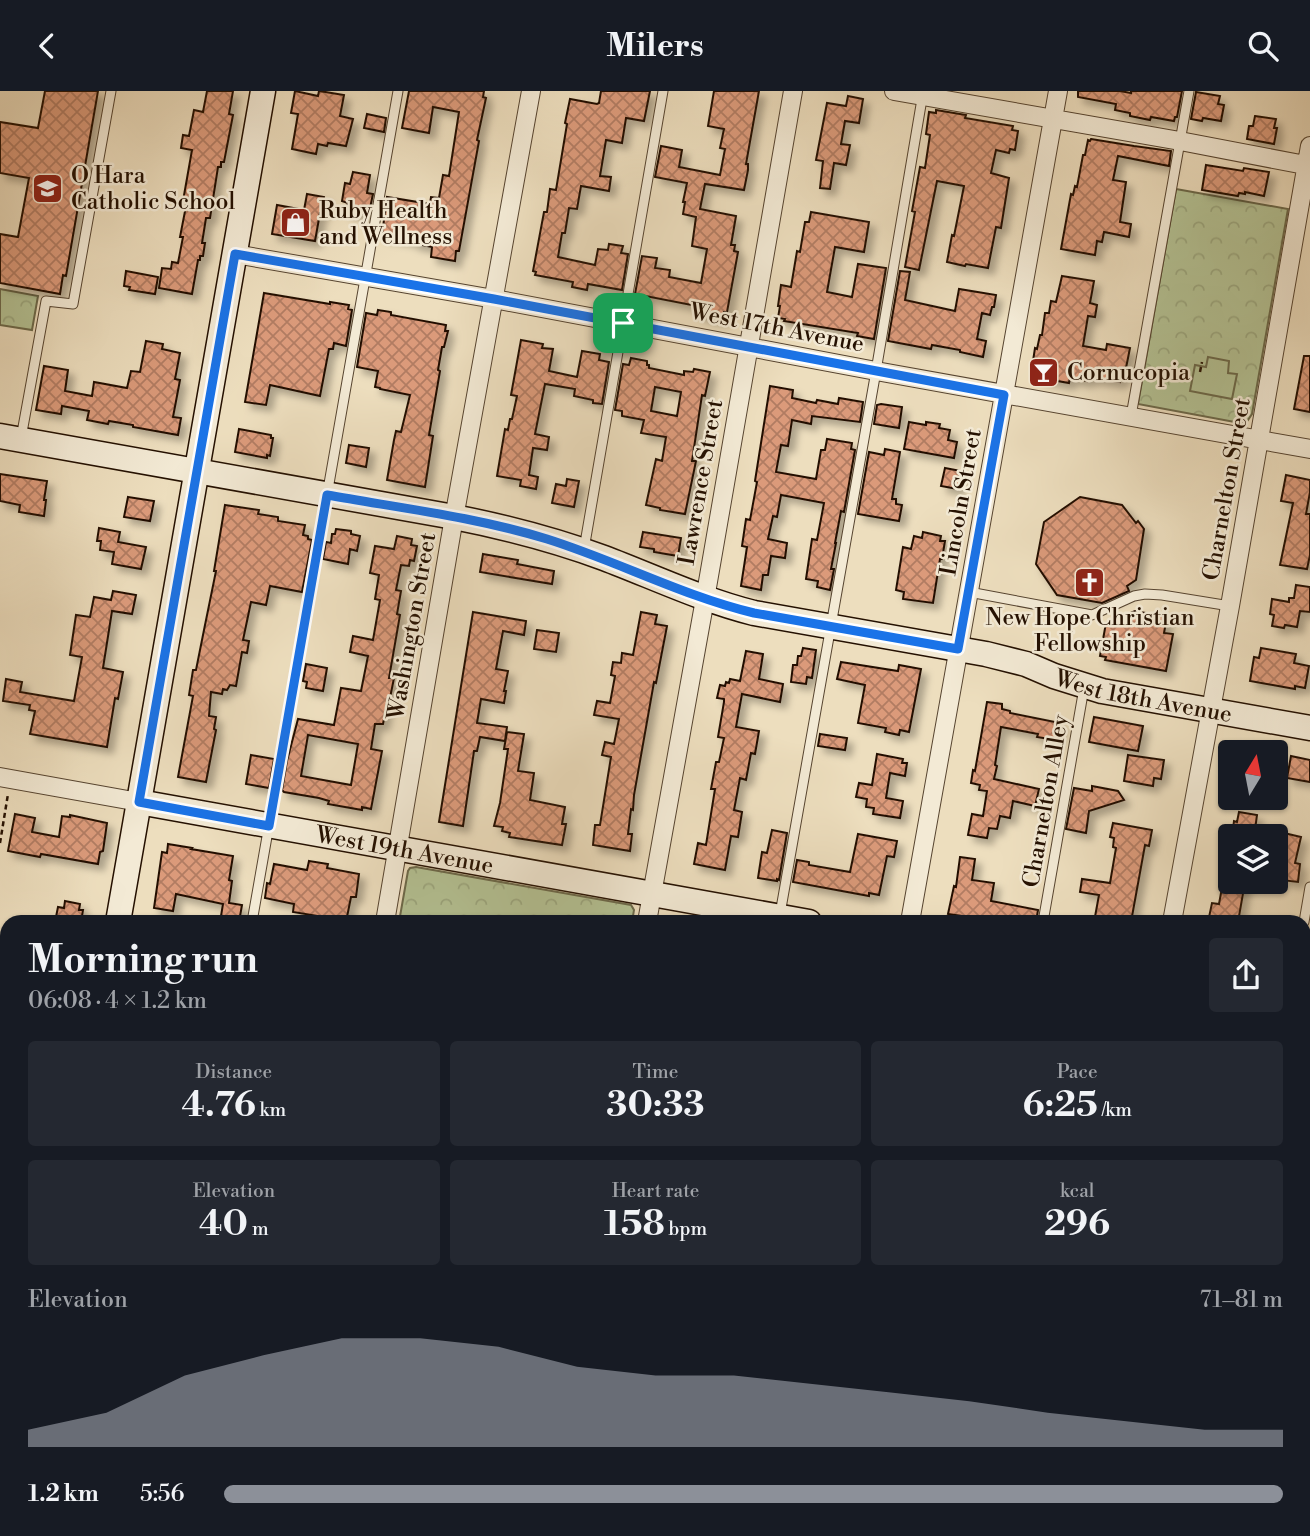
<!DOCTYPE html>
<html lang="en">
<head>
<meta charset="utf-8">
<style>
  body { margin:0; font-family:"Libre Bodoni",serif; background:#242831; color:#f1f3f6; height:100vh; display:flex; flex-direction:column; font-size:26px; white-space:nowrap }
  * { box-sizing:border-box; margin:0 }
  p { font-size:23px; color:#9ea1a6 }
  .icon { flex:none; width:38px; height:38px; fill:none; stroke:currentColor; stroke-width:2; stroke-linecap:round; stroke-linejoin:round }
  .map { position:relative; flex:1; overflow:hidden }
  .panel { position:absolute; left:0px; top:824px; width:1311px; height:621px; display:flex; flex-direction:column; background:#171b24; border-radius:21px 21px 0 0; box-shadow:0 2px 5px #0004 }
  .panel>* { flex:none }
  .needle { width:46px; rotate:10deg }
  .tools { position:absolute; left:1218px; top:649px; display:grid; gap:14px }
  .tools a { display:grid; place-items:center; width:70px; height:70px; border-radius:7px; background:#171b24; box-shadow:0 2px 5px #0004; font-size:35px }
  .pin { position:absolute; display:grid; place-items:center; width:60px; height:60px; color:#fff; margin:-30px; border-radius:14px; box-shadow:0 4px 10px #0006 }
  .round { display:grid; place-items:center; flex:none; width:74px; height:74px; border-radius:7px; background:#242831 }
  .overview { display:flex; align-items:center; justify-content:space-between; height:119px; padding:0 28px }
  h1 { font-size:38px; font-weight:800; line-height:52px }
  .stats { display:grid; grid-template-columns:repeat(3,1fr); gap:10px; height:119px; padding:7px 28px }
  .stats div { display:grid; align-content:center; border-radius:7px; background:#242831; text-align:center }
  .stats b { font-size:35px; font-weight:800 }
  .stats small { font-size:19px; font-weight:400 }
  .stats p { font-size:19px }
  .chart { height:196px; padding:14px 28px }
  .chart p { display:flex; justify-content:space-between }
  .chart svg { width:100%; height:126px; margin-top:7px; fill:#8c9099; opacity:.7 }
  ul { padding:0 28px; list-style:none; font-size:23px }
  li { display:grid; grid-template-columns:112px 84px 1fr; align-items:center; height:52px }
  li i { height:18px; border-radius:9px; background:#8c9099 }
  header { display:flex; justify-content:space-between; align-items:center; height:91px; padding:0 28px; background:#171b24; font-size:32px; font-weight:800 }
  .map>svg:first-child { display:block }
</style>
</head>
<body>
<header><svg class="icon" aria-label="back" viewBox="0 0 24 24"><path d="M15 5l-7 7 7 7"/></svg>Milers<svg class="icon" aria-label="search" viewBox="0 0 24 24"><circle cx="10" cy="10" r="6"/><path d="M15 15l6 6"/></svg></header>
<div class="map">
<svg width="1310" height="1445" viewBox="0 0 1310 1445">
  <defs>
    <pattern id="park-crowns" width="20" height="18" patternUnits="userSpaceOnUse" patternTransform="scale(1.75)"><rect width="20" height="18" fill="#b4c294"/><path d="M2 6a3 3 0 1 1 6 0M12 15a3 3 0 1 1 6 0" fill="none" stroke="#9ba67e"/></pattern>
    <pattern id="building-cross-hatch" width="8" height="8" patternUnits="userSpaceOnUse" patternTransform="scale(1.75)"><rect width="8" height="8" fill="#db9a7a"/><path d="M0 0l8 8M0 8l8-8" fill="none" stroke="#b17c62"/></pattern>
    <filter id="shadow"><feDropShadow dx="6" dy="6" stdDeviation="3.5" flood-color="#0004"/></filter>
  </defs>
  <rect width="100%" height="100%" fill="#eddebe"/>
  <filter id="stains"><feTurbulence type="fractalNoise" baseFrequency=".00286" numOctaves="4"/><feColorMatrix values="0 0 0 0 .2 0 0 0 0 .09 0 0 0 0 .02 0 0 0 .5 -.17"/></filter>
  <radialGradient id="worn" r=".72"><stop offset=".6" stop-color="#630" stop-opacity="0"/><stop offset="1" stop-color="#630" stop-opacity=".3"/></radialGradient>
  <path fill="url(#park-crowns)" stroke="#6c694a" stroke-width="2" d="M1176,98L1288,118L1252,323L1246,332H1240L1138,313Z
    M0,198L38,205L32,239L0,234Z
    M416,776L631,814L634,819L632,831H399L408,780L410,777Z"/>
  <path fill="#b4c294" stroke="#6c694a" stroke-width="2" d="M1208,266L1229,270L1228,282L1237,283L1232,308L1190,300L1195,274L1206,276Z"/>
  <path fill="url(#building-cross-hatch)" stroke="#241001" stroke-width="2" fill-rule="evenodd" filter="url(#shadow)" d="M45,0H98L66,185L63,184L60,203L0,192V143L18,146L29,87L0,82V31L38,37Z
    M207,0H233L229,23L233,24L224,71H221V76H218L210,127H206L202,152H205L203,165H200V169H198L192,203L159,197L162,177L171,178L172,171L178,172L183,146H180L187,110H183L192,59L181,57L183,44L189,45L194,19L203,21Z
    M295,0L318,5L319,0L344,4L340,25L353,28L346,55L328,52L327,55L318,53L316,63L292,58L298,23L291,22Z
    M409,0H484L483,6L486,7L477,49L479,50L459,160H456L455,170L431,166L432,156L413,152L414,150L382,144L387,106L430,113L431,106L439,107L443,84L449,85L459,21L433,16L429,42L402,37Z
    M601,0H650L644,30L626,27L622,52L606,49L600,85L611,86L609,100L581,95L577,118L569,117L565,142H562L558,166L595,174L598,158L608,159L609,153L623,155L621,162L628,163L622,199L588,193L587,199L572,196L573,191L535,184L536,181L533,180L544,121H547L550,98L556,99L567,33L565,32L570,8L597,13L599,12Z
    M714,0H759L746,73H748V79L744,99L705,93L700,118L736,125L731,154H735L734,160L738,161L727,221H724L722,229L700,224V222H696L697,215L635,203L642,165L657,167L655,177L670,179L669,186L701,192L707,158L692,155L696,126L683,123L685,111H683L687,92L655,86L661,55L682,59L679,76L720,84L725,58L720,57L724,38L708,35Z
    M1078,0H1120L1131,2V0H1182L1177,26H1175L1174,30L1151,26L1150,29L1130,25V22L1115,19L1116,13L1078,6Z
    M1196,1L1220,5L1218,13L1224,14L1221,30L1203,27L1202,30L1191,28Z
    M848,5L863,8L859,32L845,30L841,53L850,54L846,74L834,72L830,98L820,97L823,70L816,69L827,12L846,15Z
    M936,19L966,24L965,27L1013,35L1012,39L1018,40L1015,59L1010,58L1009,62L996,59L991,82L1009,87L1001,137L996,136L988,177L966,173L965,175L947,171L952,144L954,145L964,95L937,90L919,179L905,176L915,121L912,120L920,76L925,77L930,44L926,43L929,21L936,22Z
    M367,23L386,27L384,41L364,37Z
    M1255,25L1276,28L1274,37H1277L1274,53L1247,48L1249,35H1253Z
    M1091,48L1134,55L1171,60L1169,75L1118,65L1113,89L1126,91L1120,131L1131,133L1129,146L1104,141L1102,151L1097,150L1095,164L1061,158L1071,103L1073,104L1075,95L1077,96L1083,64H1085L1088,49L1090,50Z
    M1206,74L1243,80L1244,77L1269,81L1264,105L1245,101V103L1239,102L1238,105L1202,99Z
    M353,81L370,84L367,102L373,103L370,117L363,116L362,123L346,121L348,112L342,110L345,92L350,93Z
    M307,103L324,106L322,122H320L315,150L272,143L277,114L304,119Z
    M811,121L869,131L864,161L835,156L827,201L852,206L858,173L886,177L874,248L857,245L858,242L784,230L785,228L778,227L780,215H778L781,194L791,196L797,160L800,161L805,131H809Z
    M126,180L158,186L155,203L129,199L130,196L124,195Z
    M900,180L910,181L905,209L955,220L959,198L996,204L994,216H992L990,224L982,222L977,248L986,250L983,266L960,261V259L932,254L931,258L888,250Z
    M1062,185L1094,190L1090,212L1097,214L1095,226L1088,225L1083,255L1106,259L1107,253L1130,257L1124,287L1121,286L1120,291L1093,287V288L1087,287V290L1070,287L1069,292L1040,287V285L1031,283L1035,257L1037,258L1040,244H1042L1045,222H1049L1051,210L1056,211Z
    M264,202L330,213V211L349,214L348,218L352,219L346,255L334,252L333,258H329L320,305L270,294L266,314L245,311Z
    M378,219L391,221V224L446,234L445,240H448L444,256H442L438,279L440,280L429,344L433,345L425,396L387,389L394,349L396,340L401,341L410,304L380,298V297L375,296L378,280L357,276L366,222L377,224Z
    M521,249L543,253L542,257L553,258L549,280L577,286L582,260L600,263L599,269L609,271L602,313L593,312V309L574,305L575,298L545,293L535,343L549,346L547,359L533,357L529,384L538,386L536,398L520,395L521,389L497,385L505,338L508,339L510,328H512L517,305L511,304Z
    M146,250L163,253L162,258L180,262L175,288L180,289L173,326L181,327L178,344L133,336V334L109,330L108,333L87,329L89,320L62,315L61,323L36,319L44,275L68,279L65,300L92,305L94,291L127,297L131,280L140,281Z
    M1304,265H1310V321L1294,318Z
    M631,267L647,270V274H649V277L684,284V280L693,281L694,278L710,281L705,305L702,304L692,370H696L685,423L660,419V417L646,414L656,368L662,370L666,346L641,342L644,329L622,325V320L615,319L623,273L629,274ZM655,296L681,301L677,325L651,320Z
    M770,295L793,299L792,307L816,312L817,309L838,313L839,307L863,311L860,331L812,325L811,333L792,329L788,355L781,354L776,381L816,388L821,359H825L827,348L852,352L851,358L855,359L844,421L841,420L835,452H836L831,478H834L830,499L817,496L818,490L806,488L812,448L817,449L824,412L781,404L777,426L773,425L768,448L787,452L785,467L771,465L768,484H763L761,499L741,495L747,456L742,455L746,428L750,429L757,391L755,390Z
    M881,313L902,316L899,337L874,333L877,314Z
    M909,331L926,334V331L940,333L939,337L950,339L948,349L957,351L954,367L904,358Z
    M239,338L271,344V347H273L270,365L267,364V367L235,361Z
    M349,354L369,357L366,376L346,372Z
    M885,358L900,361L892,408H896V413L902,414L899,430L858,423L869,361L884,364Z
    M945,377L961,380L958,398L941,395Z
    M0,383L47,390L44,409H46L44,425L19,421L20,414L0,410Z
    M1286,384L1310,389V401L1306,423H1310V464L1307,478L1280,474L1293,412L1281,410Z
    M567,388L579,390L574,416L552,412L556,393L566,395Z
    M128,406L154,410L150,430L124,426Z
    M1080,406L1122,414L1136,432L1138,430L1144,438L1136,489L1127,495L1129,500L1102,512L1057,504L1036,473L1044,431Z
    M225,414L259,419L258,423L278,426V430L305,434L303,444L308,445V448L312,449L302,501L270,495L266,514L251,511L243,549L249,550L247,562L242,561L236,595L230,594L227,599L223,598L222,603L211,601L209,625L216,626L214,638L216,639L206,691L178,686L193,605L189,604L193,579H196L204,539L216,480H214Z
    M99,437L120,441L118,451L146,456L141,478L112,473L114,461L100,459L101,450H97Z
    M336,438L351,440V443L360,445L357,460L350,458L348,473L323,468L326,451L331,452L332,443H335Z
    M643,441L681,447L678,465L654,461V458L640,456Z
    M923,441L941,445L940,450H945L942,468H940L933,512L903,508L904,501L896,499L903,456L911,458L914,445L922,447Z
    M397,445L412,448L411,454L417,455L414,470L410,469L409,475L401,474L396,499L401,500L397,523L400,524L389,587H394L389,612H387L383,633H375L371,658L382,660L371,718L362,716V719L328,713L329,710L319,707L284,701L282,699L287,670L298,628L334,634L341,597L361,600L368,565L350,561L353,545L373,549L380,509L375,508L379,484L370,482L375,455L394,458ZM308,644L358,653L351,694L301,685Z
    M483,463L518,469L517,473L554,480L552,493L480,481Z
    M1296,494L1310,496V521L1300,520L1297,536L1285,534L1284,537L1272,535L1274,524L1270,523L1272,508L1289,511V507H1294Z
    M113,500L136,504L132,523L112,520L103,577L123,581L118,608L115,607L107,656L30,643L35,620L29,619L30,614L3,610L6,588L22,591L20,601L74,610L82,566L70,564L76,524L90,526L94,506L111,509Z
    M1135,520L1167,526L1164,542L1173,543L1166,580L1105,569L1106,566L1100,565L1106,532Z
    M473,521L526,530L524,544L503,540L496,578L508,580L504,600H506L504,612L481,608L477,632L507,636L505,650L480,646L477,660H474L463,735L439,731Z
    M641,521L657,524L655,533L667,535L656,592L654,591L634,704L633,719L631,718L628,743H632L630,760L593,754L595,734H600L611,666L602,664L605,651L614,653L619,628L594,624L597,610L610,612L615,585L611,584L613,571L621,572L622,562L633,564Z
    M537,539L559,542L556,561L534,558Z
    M803,557L816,559L812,587L807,586L806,593L791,591L793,574H797L798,565H801Z
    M1261,557L1296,563L1294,572L1309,575L1305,597L1295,595V598L1250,590L1254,566L1259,567Z
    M746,560L763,563L759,588L783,593L780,611L742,603L736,636L759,640L755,663L751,662L746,689L740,687L734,719L742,721L738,746L731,745L725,779L694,773L698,752L706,754L715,698H711L716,671H719L724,647L718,646L724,611V608L717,607L720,594L725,595L726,591L729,592L730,588L740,590Z
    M841,571L898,580L899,574L921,578L909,641L900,639L899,644L885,641L886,637L858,632L865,594L837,588Z
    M306,573L327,577L323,600L306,597L307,591L303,590Z
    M987,611L1002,613V618L1010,620V622L1060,632L1056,649L1037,646L1038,643L1001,636L995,674L997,675L994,688L1039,698L1035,715L1013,710L1010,727L1000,725L997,738L989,737L987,747L968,744L972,723L983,725L987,700L979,699L980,694L971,692L973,679L975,680Z
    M1094,626L1143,635L1138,660L1089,651Z
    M507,641L524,643L518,680L534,682L530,709L565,716L562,733H566L562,754L509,746L510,742L502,740L503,736L494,735L500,712L508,658H504Z
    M820,643L847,647L845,659L818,655Z
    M877,663L903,668L902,672H907L905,685L890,682L886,707L903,710L900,727L873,723L874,717L866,716L867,708L856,706L859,692L872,694Z
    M251,664L274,668L269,697L246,693Z
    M1128,664L1164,669L1161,688L1154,687L1153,695L1124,690Z
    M1291,665L1310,669V691L1287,687Z
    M1092,695L1118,700L1124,709L1089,720L1086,742L1066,738L1074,697L1092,700Z
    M1239,721L1257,724L1254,746H1232L1234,730L1237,731Z
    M15,723L35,727L32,741L59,746L62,725L70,726V724L107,732L103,760L100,761L98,773L41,763L40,766L8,760Z
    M1113,732L1152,739L1149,755L1145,754L1131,831H1094L1099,804L1080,801L1082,788L1110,792L1116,757L1113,756L1114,747L1110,746Z
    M772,739L787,742L779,789L777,788V790L758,787L762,761L767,762Z
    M1284,742L1301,746L1295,772L1300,773L1298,791L1281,789L1286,759L1281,758Z
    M858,743L897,750L894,766L887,765L879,804L869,802V805L793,791L797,769L809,771V774L850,781Z
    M168,753L192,757L191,758L233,765L229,789L232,790L229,812L242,814L239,831H220L223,813L176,803L173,820L154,817L162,761L167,762Z
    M960,766L975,768L972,789L994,792L991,810L1038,819L1036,831H1005L948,823L954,795L956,796Z
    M309,770L328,773L327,777L359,783L356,806H351L346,831H323L324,826L293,821L294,813L265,807L267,792L270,793L274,773L307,779Z
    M1223,791H1245L1238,831H1208L1212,812L1219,813Z
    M65,810L80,813L79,819H83L81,831H55L58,816L64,817Z"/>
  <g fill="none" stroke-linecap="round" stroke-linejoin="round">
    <defs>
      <path id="lane" d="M1131,325L1189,0
        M21,347L46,210L73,213L111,0
        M584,458L663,0
        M969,501L1092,524L1134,505L1145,503L1162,504L1230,515
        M780,823L876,280L923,2
        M252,831L398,0
        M1043,831L1084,597
        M1304,831L1310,796
        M1304,1047L1310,1048
        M143,1445L144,1438
        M406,1445L407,1438
        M672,1445L673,1438
        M933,1445L934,1438
        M1198,1445L1199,1438"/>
      <path id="street" d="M894,0L1180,50L1310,75
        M235,163L494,208L876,280L1310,358
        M0,686L139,711
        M385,831L452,438L531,0
        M647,831L705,508L793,0
        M910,831L1058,0
        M1172,831L1230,515L1310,55
        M0,984L7,985
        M1304,1219L1310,1220
        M0,1284L7,1285
        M275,1445L276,1438
        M539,1445L540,1438
        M802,1445L803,1438
        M1067,1445L1068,1438"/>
      <g id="secondary">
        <path id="s1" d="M0,345L454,426C505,436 555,449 604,467C654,486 702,509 754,522L986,563L1026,573L1054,585L1102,600L1310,637"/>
        <path id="s2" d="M139,711L809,831"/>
        <path d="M118,831L263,0"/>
        <path d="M1304,922L1310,923"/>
        <path d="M11,1445L12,1438"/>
      </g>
    </defs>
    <use href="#lane" stroke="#564430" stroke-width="11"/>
    <use href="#street" stroke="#564430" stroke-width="20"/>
    <use href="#secondary" stroke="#241001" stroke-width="27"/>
    <path stroke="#241001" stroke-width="2.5" stroke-dasharray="5 3.5" stroke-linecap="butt" d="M1200,281L1202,271
      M0,752L8,703"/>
    <use href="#lane" stroke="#f3ead5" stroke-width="9"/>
    <use href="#street" stroke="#f3ead5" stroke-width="18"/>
    <use href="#secondary" stroke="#f3ead5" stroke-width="24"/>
  </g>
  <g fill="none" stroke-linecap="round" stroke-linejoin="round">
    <defs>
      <path id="route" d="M235,163L494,208L1004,304L958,558L754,522C683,505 617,470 547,448C476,426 400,417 327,404L269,735L139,711Z"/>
    </defs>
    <use href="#route" stroke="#fff" stroke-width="14"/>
    <use href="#route" stroke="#1a73e8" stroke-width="9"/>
  </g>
  <defs>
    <symbol id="school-square" viewBox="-11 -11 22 22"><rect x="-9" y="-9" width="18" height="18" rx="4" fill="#8f2418" stroke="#f3ead5"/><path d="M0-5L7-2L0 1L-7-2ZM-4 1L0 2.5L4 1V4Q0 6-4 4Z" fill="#fff"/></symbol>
    <symbol id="shop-square" viewBox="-11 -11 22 22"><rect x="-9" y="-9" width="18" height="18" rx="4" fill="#8f2418" stroke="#f3ead5"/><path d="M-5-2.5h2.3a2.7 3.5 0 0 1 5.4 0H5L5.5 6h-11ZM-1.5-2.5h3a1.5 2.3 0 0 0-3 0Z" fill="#fff"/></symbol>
    <symbol id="bar-square" viewBox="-11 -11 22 22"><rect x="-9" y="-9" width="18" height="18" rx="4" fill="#8f2418" stroke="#f3ead5"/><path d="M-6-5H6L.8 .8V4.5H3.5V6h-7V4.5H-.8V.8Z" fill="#fff"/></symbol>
    <symbol id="church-square" viewBox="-11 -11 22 22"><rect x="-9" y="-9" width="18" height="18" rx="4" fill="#8f2418" stroke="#f3ead5"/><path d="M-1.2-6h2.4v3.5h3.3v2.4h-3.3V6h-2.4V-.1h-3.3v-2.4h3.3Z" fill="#fff"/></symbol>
  </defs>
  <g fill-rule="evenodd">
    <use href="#school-square" x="30" y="80" width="35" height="35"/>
    <use href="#shop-square" x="278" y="114" width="35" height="35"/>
    <use href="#bar-square" x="1026" y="264" width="35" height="35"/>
    <use href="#church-square" x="1072" y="474" width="35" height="35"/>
  </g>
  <g text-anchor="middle" stroke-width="5" stroke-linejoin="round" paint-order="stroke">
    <g font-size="23" fill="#241001" stroke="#f3ead5" text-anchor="start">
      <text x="71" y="92">O Hara<tspan x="71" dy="26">Catholic School</tspan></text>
      <text x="319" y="127">Ruby Health<tspan x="319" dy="26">and Wellness</tspan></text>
      <text x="1067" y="289">Cornucopia</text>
      <text x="1090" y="534" text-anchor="middle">New Hope Christian<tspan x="1090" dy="26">Fellowship</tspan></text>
    </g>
    <g font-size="23" fill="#241001" stroke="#f3ead5">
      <text transform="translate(777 236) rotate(11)" y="8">West 17th Avenue</text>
      <text transform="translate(700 391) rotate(-80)" y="8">Lawrence Street</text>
      <text transform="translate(1226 398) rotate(-80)" y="8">Charnelton Street</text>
      <text transform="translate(960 411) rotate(-80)" y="8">Lincoln Street</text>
      <text transform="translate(411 535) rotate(-80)" y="8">Washington Street</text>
      <text dy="8" stroke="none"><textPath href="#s1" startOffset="1176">West 18th Avenue</textPath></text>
      <text transform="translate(1045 710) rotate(-80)" y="8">Charnelton Alley</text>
      <text dy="8" stroke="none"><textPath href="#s2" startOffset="270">West 19th Avenue</textPath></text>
    </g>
  </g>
  <rect width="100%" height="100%" filter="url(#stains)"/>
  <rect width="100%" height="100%" fill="url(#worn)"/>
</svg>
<div class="tools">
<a><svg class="needle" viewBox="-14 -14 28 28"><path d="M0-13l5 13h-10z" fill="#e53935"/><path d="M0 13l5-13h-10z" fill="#9ea1a6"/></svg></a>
<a><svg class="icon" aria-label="layers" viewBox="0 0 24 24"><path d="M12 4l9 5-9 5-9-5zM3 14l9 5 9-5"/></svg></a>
</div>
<div class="pin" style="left:623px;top:232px;background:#1e9e55"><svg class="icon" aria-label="arrive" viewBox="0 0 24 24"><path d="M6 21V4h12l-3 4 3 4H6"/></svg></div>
<section class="panel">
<div class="overview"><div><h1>Morning run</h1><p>06:08 · 4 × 1.2 km</p></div><a class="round"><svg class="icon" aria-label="share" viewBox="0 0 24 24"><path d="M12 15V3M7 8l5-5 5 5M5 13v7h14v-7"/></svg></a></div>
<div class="stats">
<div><p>Distance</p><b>4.76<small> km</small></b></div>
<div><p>Time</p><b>30:33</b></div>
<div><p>Pace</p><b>6:25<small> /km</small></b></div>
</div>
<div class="stats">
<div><p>Elevation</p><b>40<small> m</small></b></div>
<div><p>Heart rate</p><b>158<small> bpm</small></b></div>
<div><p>kcal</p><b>296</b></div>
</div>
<div class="chart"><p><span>Elevation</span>71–81 m</p>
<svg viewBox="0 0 160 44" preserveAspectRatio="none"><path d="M0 44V38L10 32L20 19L30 12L40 6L50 6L60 9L70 16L80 19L90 19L100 22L110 25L120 28L130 32L140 35L150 38L160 38V44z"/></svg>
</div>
<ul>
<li><b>1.2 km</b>5:56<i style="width:100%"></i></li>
</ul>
</section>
</div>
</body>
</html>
